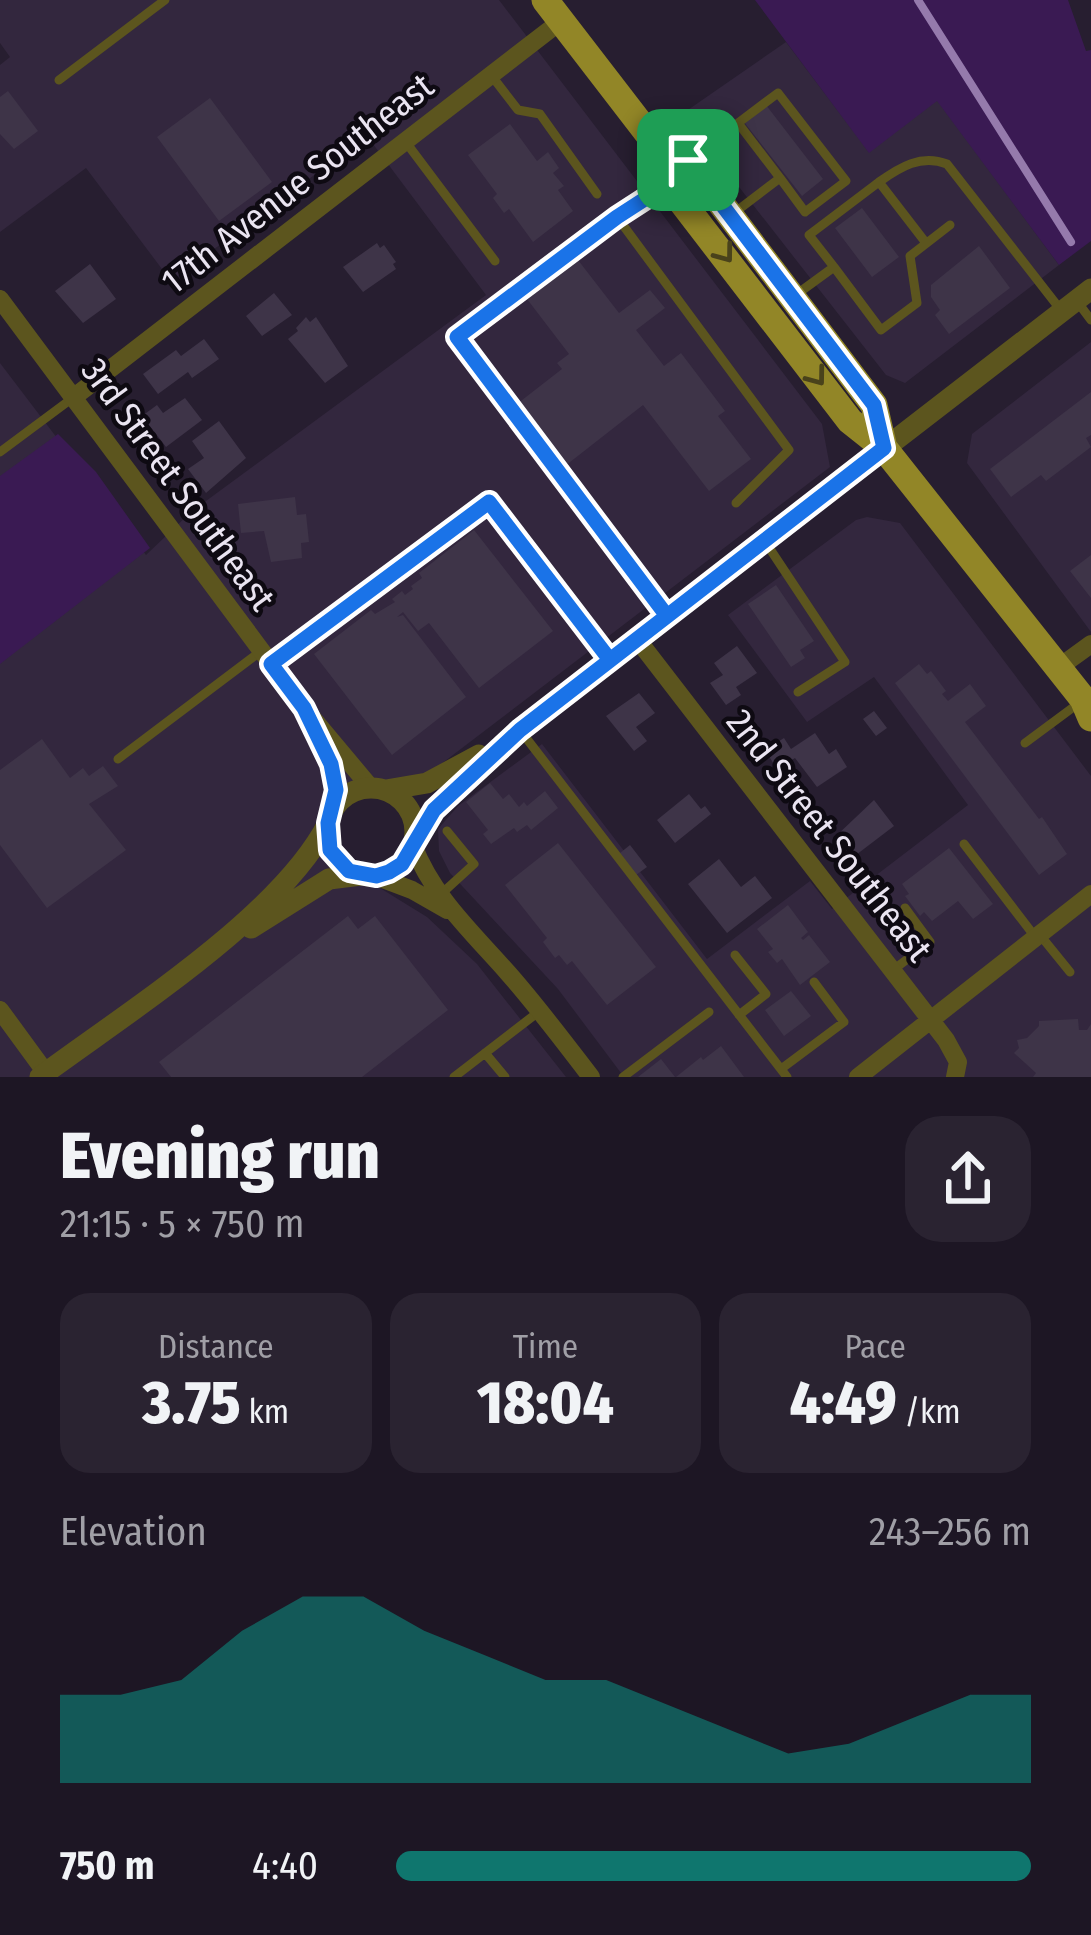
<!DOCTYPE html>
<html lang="en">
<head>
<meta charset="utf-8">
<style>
  body { margin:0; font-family:"Fira Sans Condensed",sans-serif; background:#2a2331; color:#f1f3f6; height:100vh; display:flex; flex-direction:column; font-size:45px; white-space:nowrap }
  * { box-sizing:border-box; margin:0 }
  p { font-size:39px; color:#a09fa6 }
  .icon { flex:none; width:66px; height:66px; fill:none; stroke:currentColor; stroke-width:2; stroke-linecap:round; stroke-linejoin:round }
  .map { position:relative; height:1077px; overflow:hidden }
  .panel { display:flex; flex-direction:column; background:#1d1624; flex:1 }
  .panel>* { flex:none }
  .pin { position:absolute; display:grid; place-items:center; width:102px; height:102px; color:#fff; margin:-51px; border-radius:24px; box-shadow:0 6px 18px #0006 }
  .round { display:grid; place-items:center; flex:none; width:126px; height:126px; border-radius:36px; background:#2a2331 }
  .overview { display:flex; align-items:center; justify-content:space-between; height:204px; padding:0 60px }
  h1 { font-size:66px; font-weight:800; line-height:90px }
  .figures { display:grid; grid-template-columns:repeat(3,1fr); gap:18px; height:204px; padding:12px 60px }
  .figures div { display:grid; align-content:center; border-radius:30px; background:#2a2331; text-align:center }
  .figures b { font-size:60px; font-weight:800 }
  .figures small { font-size:33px; font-weight:400 }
  .figures p { font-size:33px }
  .chart { height:336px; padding:24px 60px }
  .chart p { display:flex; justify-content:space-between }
  .chart svg { width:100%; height:216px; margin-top:12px; fill:#0f766e; opacity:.7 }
  ul { padding:0 60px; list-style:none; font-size:39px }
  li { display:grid; grid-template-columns:192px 144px 1fr; align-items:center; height:90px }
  li i { height:30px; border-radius:15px; background:#0f766e }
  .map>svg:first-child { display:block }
</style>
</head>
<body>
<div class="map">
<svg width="1091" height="1077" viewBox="0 0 1091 1077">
  <rect width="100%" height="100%" fill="#271e30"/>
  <path fill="#33273e" d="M0,0H499L822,424L830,467L428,774L322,810L305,845L356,882L380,888L427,917L477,964L566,1077H0V363L146,555L191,512L486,295L367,136L171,281L86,168L0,232V65L10,57L0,43Z
    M786,42L869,152L937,100L1059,265L905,383L886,375L682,114Z
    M1091,342V632L967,463L972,434Z
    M867,517L900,523L1091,776V1077H624L558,989L450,873L439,851L438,829L458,806L542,744L707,959L810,881L832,909L968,805L874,677L807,722L728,615L856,520Z"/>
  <path fill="#3a1a53" d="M755,0H1068L1086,51L1091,50V241L1059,265L937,101L869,153Z
    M58,434L96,472L150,548L0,664V476Z"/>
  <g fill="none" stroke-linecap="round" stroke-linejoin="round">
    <path stroke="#957aac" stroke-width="8" d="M918,0L1071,242"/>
  </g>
  <path fill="#3e3448" d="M8,91L38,131L14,149L0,134V97Z
    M210,98L272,182L219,221L157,137Z
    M766,105L823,179L802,196L744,122Z
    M510,124L537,161L548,152L559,168L553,173L564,186L558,190L573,211L533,242L509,209L504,213L493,198L497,194L468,155Z
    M862,208L899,257L872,277L835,228Z
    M377,243L380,248L384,245L396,262L393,264L396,269L363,292L343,267Z
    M979,246L1010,288L949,334L935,315L940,310L931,297V285Z
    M578,260L619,313L650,290L665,308L636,330L664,366L681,353L725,411L718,416L751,459L709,491L643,405L565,466L517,404L562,369L557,363L569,354L527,299Z
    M90,264L116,299L83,323L55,291Z
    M274,293L292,315L262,336L246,316Z
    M306,317L310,322L316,317L348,366L325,383L288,339L298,331L296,328Z
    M204,339L219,359L192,378L188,372L158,394L143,374L176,350L181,356Z
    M1091,392V435L1086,438L1091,447L1046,481L1041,475L1011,497L990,469Z
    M185,398L202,420L166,447L142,416L157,405L163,413Z
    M219,421L246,458L206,493L188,469L204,458L192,441Z
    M295,497L297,515L306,514L309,542L301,543L302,558L271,562L264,531L241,533L238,504Z
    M474,530L553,631L479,688L429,623L418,631L403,612L397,617L403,615L466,697L392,755L314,654L371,610L375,614L395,602L392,599L402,591L405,595L413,589L411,586L422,578L419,573Z
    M1091,555V598L1070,571Z
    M776,585L814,641L800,650L805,658L791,667L748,604Z
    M737,646L757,673L736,687L741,695L726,705L710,683L723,675L714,663Z
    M919,664L927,674L931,671L946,691L942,694L948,701L970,684L986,706L965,722L1039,819L1042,817L1067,854L1039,875L895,683Z
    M639,693L655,713L636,727L647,741L634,751L606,716Z
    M874,711L887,728L876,736L863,719Z
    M815,733L829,754L836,749L847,767L817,787L795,758L777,769L765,750L784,738L791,749Z
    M42,739L70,778L83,768L89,776L103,766L118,786L89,804L126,850L47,908L0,845V770Z
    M490,783L503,799L509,794L519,807L524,802L527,806L545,791L558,808L531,830L527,825L517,832L514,828L491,844L483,834L488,830L466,802Z
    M689,794L701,809L705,806L711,814L675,843L657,820Z
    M874,800L894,826L852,858L835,837Z
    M558,843L656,967L607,1005L572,961L567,965L559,955L555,958L543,942L547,938L505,885Z
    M630,845L647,867L636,875L620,853Z
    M949,848L993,904L973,919L958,901L932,921L924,912L920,916L905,896L909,894L902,884Z
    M719,859L741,887L755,876L772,898L727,933L688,884Z
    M788,905L808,932L801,938L803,940L809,935L830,962L800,985L782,959L777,963L768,952L773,949L757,929Z
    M348,916L358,929L375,916L448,1010L362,1077H171L159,1062Z
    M791,991L811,1016L784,1036L765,1010Z
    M1078,1019L1079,1030H1087L1091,1024V1077H1033L1036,1073L1014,1053L1019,1048L1017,1040L1027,1038L1039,1026V1021Z
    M721,1046L744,1077H676L701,1057L703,1060Z
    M661,1059L675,1077H638Z"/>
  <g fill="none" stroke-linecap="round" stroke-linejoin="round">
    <path stroke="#5c551e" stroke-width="9" d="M491,75L518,110L540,114L597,194
      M59,80L165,0
      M405,141L495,261
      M879,182C900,167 921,154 947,164L1060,309
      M665,186L617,217L457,337L667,616
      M734,213L780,178L805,212L846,181L778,93L738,123L780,178
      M617,217L789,450L736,503
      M834,267L809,235L879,182L926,243
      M797,294L834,267L881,330L917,303L910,256L950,225
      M1076,300L1091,320
      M0,452L74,397
      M766,543L845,662L798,692
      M271,664L489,502L609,659
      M520,730L787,1077
      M1025,743L1079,703
      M118,759L261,651
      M964,844L1036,938
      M440,895L474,864L447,831
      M1040,935L1070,972
      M735,955L766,994L739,1015
      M893,970L930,942L905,908
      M485,1053L505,1077
      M781,1069L844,1022L814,982
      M454,1077L541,1010
      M623,1077L709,1012"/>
    <path stroke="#5c551e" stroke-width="18" d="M0,299L304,708L371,788
      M74,397L561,21
      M637,639L946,1040L958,1062L955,1077
      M1058,668L1091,644
      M319,739L335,778L332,810
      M413,845C433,897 472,932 508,973C538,1007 564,1042 591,1077
      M375,876L412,890L447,910
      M0,1010L49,1077
      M858,1077L1091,894"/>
    <path stroke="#5c551e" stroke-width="21" d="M327 832a44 44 0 1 1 88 0a44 44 0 1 1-88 0Z
      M386,790L427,783L479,755
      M415,839L435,810L520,730L1091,289
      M251,928L329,879L361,875
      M40,1077C126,1013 281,916 328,823"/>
    <path stroke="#928627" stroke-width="27" d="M545,0L652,139L668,184L850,421L884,448L1083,699L1091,718
      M652,139L688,160L874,405L884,448"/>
  </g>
  <defs><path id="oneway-chevron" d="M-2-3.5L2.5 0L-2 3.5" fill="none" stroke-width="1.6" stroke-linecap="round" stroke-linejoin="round" transform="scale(3)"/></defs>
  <g stroke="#49421b">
    <use href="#oneway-chevron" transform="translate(725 254) rotate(53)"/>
    <use href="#oneway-chevron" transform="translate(817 377) rotate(53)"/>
  </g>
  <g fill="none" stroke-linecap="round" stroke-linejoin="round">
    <defs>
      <path id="route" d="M688,160L874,405L884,448L520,730L434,810L402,864L389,872L376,876L349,871L330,850L328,823L336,790L331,764L304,708L271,664L489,502L610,660L667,616L457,337L617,217L668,184L652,139L688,160"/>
    </defs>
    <use href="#route" stroke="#fff" stroke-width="24"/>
    <use href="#route" stroke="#1a73e8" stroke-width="15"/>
  </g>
  <g text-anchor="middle" stroke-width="9" stroke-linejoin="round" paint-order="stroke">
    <g font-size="36" fill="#eae4f1" stroke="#0e0a12">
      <text transform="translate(297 183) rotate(-38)" y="13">17th Avenue Southeast</text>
      <text transform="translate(179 484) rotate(54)" y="13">3rd Street Southeast</text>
      <text transform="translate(830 835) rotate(52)" y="13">2nd Street Southeast</text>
    </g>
  </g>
</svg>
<div class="pin" style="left:688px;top:160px;background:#1e9e55"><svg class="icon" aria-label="arrive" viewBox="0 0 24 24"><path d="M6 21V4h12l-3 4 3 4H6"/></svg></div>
</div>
<section class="panel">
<div class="overview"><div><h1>Evening run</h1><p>21:15 · 5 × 750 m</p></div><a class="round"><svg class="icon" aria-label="share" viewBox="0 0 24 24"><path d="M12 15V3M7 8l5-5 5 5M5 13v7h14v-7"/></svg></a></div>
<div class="figures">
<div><p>Distance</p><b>3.75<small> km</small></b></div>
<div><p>Time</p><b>18:04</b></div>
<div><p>Pace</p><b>4:49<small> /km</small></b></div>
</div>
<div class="chart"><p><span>Elevation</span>243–256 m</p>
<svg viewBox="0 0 160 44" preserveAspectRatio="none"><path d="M0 44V26L10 26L20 23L30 13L40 6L50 6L60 13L70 18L80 23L90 23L100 28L110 33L120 38L130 36L140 31L150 26L160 26V44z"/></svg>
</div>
<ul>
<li><b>750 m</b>4:40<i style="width:100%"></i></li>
</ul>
</section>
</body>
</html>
